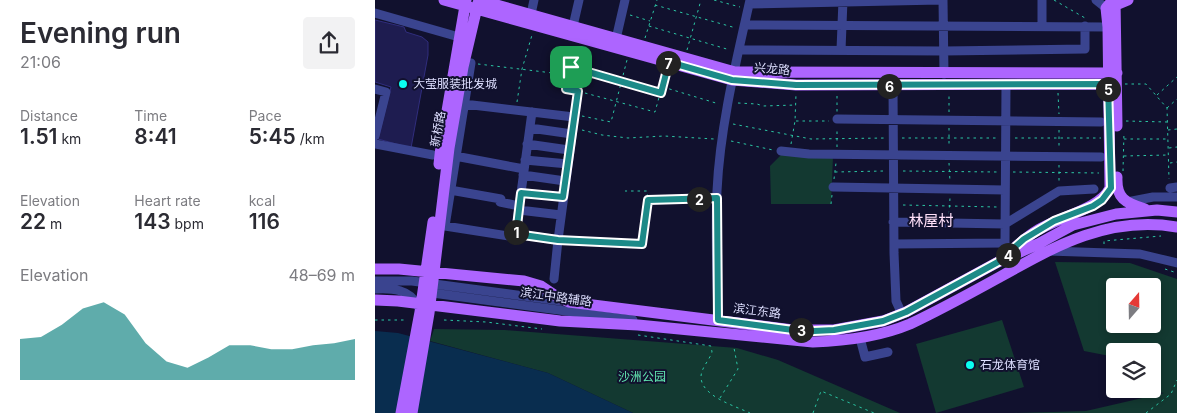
<!DOCTYPE html>
<html lang="en">
<head>
<meta charset="utf-8">
<style>
  body { margin:0; font-family:Inter,"Noto Sans SC",sans-serif; background:#f2f2f3; color:#2b2b33; height:100vh; display:flex; flex-direction:column; font-size:19px; white-space:nowrap }
  * { box-sizing:border-box; margin:0 }
  p { font-size:16px; color:#7c7c81 }
  .icon { flex:none; width:28px; height:28px; fill:none; stroke:currentColor; stroke-width:2; stroke-linecap:round; stroke-linejoin:round }
  .map { position:relative; flex:1; overflow:hidden }
  .panel { display:flex; flex-direction:column; background:#fff; width:375px }
  .panel>* { flex:none }
  .needle { width:32px; rotate:20deg }
  .controls { position:absolute; left:731px; top:278px; display:grid; gap:10px }
  .controls a { display:grid; place-items:center; width:55px; height:55px; border-radius:5px; background:#fff; box-shadow:0 2px 8px #0003; font-size:25px }
  .pin { position:absolute; display:grid; place-items:center; width:42px; height:42px; color:#fff; margin:-21px; border-radius:10px; box-shadow:0 2px 8px #0006 }
  .km { position:absolute; width:25px; height:25px; margin:-12px; border-radius:50%; background:#222; color:#fff; font-size:14px; line-height:25px; text-align:center }
  .round { display:grid; place-items:center; flex:none; width:52px; height:52px; border-radius:5px; background:#f2f2f3 }
  .headline { display:flex; align-items:center; justify-content:space-between; height:85px; padding:0 20px }
  h1 { font-size:28px; font-weight:600; line-height:38px }
  .figures { display:grid; grid-template-columns:repeat(3,1fr); gap:8px; height:85px; padding:5px 20px }
  .figures div { display:grid; align-content:center }
  .figures b { font-size:21px; font-weight:600 }
  .figures small { font-size:14px; font-weight:400 }
  .figures p { font-size:14px }
  .chart { height:140px; padding:10px 20px }
  .chart p { display:flex; justify-content:space-between }
  .chart svg { width:100%; height:90px; margin-top:5px; fill:#1c8a88; opacity:.7 }
  main { display:flex; flex:1; min-height:0 }
  .map>svg:first-child { display:block }
</style>
</head>
<body>
<main>
<section class="panel">
<div class="headline"><div><h1>Evening run</h1><p>21:06</p></div><a class="round"><svg class="icon" aria-label="share" viewBox="0 0 24 24"><path d="M12 15V3M7 8l5-5 5 5M5 13v7h14v-7"/></svg></a></div>
<div class="figures">
<div><p>Distance</p><b>1.51<small> km</small></b></div>
<div><p>Time</p><b>8:41</b></div>
<div><p>Pace</p><b>5:45<small> /km</small></b></div>
</div>
<div class="figures">
<div><p>Elevation</p><b>22<small> m</small></b></div>
<div><p>Heart rate</p><b>143<small> bpm</small></b></div>
<div><p>kcal</p><b>116</b></div>
</div>
<div class="chart"><p><span>Elevation</span>48–69 m</p>
<svg viewBox="0 0 160 44" preserveAspectRatio="none"><path d="M0 44V24L10 23L20 17L30 9L40 6L50 12L60 26L70 35L80 38L90 33L100 27L110 27L120 29L130 29L140 27L150 26L160 24V44z"/></svg>
</div>
</section>
<div class="map">
<svg width="802" height="413" viewBox="0 0 802 413">
  <rect width="100%" height="100%" fill="#11112e"/>
  <path fill="#133931" fill-rule="evenodd" d="M406,155L458,157L456,204H396L395,166Z
    M680,262L755,263L802,279V413H638L711,411L789,393L764,389H778V351H740V357L709,351ZM778,286V324H740V286Z
    M627,320L649,387L561,413L541,344Z
    M59,329L130,330L362,348L403,360L525,413H258L173,373L55,341Z"/>
  <path fill="#092d4f" d="M0,331L23,333L173,373L258,413H0Z"/>
  <path fill="#1e1c50" stroke="#302d7d" d="M0,20L29,27L31,32L47,37L53,42V55L36,148L3,139L16,87L0,82Z"/>
  <g fill="none" stroke-linecap="round" stroke-linejoin="round">
    <path stroke="#2bc6a4" stroke-width="1" stroke-dasharray="2.5 4" stroke-linecap="butt" d="M339,0L365,7
      M679,0L710,18
      M280,5L361,28
      M255,15L275,21
      M274,26L355,50
      M270,38L282,0
      M312,50L326,0
      M103,64L186,74
      M196,68L202,47
      M200,68L285,93
      M750,84H771L792,108L794,179
      M288,87L344,104
      M210,93L280,112L291,72
      M683,93L684,114
      M782,95L802,77
      M462,96V112
      M142,102L147,69L157,35
      M363,103L382,104L388,106L421,105
      M792,108L802,99
      M574,112V93
      M207,116L236,122L252,60
      M421,121H454
      M751,121L792,122
      M358,124L436,139L511,138
      M574,128V147
      M207,130L227,135L253,138L289,136L339,139
      M684,130V149
      M793,130L802,129
      M527,138H623
      M640,138H726
      M749,139H793
      M356,141L398,150
      M416,144L420,121L421,94
      M462,147V128
      M794,148L802,147
      M749,156L793,155
      M574,163L575,182
      M795,163L802,162
      M684,165V184
      M528,171L622,172
      M748,171L749,132
      M460,172L509,171
      M638,172L724,173
      M459,179L461,163
      M273,200L333,199
      M456,204L457,195
      M528,205L622,207
      M574,214L575,198
      M191,240L267,244L273,200L272,191H250
      M729,244V241L786,236
      M790,269L802,273
      M0,320H30
      M69,320L111,322L167,329
      M263,335L336,346L337,352C334,361 326,368 326,377C326,396 360,406 375,413
      M345,398L363,369L359,348
      M438,413L446,391L499,413
      M771,413L796,394L802,380"/>
    <path stroke="#3a448f" stroke-width="9" d="M568,0L569,74
      M721,0L731,8
      M374,4L565,0
      M0,13L84,37
      M156,14L159,0
      M370,25L733,27
      M198,26L204,0
      M667,26V0
      M241,39L250,0
      M365,50L569,51L710,49V26
      M466,50L468,0
      M96,63L70,226L140,237L157,112
      M518,86L519,253L521,301L527,314
      M0,89L11,92L0,136
      M89,104L199,117
      M462,119L726,122
      M155,128L197,134
      M0,144L58,155
      M152,144L194,150
      M406,151L434,154L726,157
      M80,156L149,169
      M150,160L193,164
      M148,175L190,181
      M458,187L630,190
      M795,188L802,187
      M75,190L126,199L125,202L144,206
      M146,193L188,197
      M752,202L778,197H802
      M144,210L186,215
      M518,222L630,224L684,191L719,189
      M141,234L183,240L179,279
      M183,240L203,91L191,89L194,75
      M519,244L630,243L631,84
      M673,251L765,254L802,263
      M0,281H37L186,301
      M0,289C17,288 35,289 43,306
      M50,292L258,320
      M343,320C342,277 340,234 342,191C345,127 361,62 375,0
      M485,338L490,357L513,352"/>
    <path stroke="#ad65ff" stroke-width="11" d="M69,0L357,80L421,85L733,84
      M104,0L360,72L742,73
      M740,0L742,126
      M741,5L753,0
      M64,164L66,146L91,0
      M742,177C741,198 750,203 770,209
      M633,254C643,245 651,237 663,230C684,217 725,209 735,188L733,27L731,8L738,0
      M0,269H24L149,281L166,286L181,296L194,302L418,330H459L508,321L531,312L623,262L663,244L698,225L741,214L782,210L802,212
      M0,300L23,301L185,321L263,325L438,342C471,341 504,337 535,324C565,310 594,294 623,278C680,246 734,215 802,227
      M26,413L45,312L58,222
      M37,413L54,313L74,148L88,67L103,3"/>
  </g>
  <g fill="none" stroke-linecap="round" stroke-linejoin="round">
    <defs>
      <path id="route" d="M294,62L357,80L421,85L733,84L736,188L727,200L718,206L679,221L649,239L623,262L531,312L508,321L459,330L439,331L418,330L343,320L342,198L273,200L267,244L183,240L141,234L146,193L188,197L203,91L191,89L196,67L286,93Z"/>
    </defs>
    <use href="#route" stroke="#fff" stroke-width="10"/>
    <use href="#route" stroke="#1c8a88" stroke-width="6"/>
  </g>
  <g fill="#0afff1" stroke="#11112e" stroke-width="2">
    <circle cx="28" cy="84" r="5"/>
    <circle cx="595" cy="365" r="5"/>
  </g>
  <g text-anchor="middle" stroke-width="4" stroke-linejoin="round" paint-order="stroke">
    <g font-size="12" fill="#dedfff" stroke="#11112e">
      <text transform="translate(397 69) rotate(5)" y="4">兴龙路</text>
      <text transform="translate(63 129) rotate(-80)" y="4">新桥路</text>
      <text transform="translate(181 297) rotate(8)" y="4">滨江中路辅路</text>
      <text transform="translate(382 311) rotate(7)" y="4">滨江东路</text>
    </g>
    <g font-size="12" fill="#dedfff" stroke="#11112e" text-anchor="start">
      <text x="38" y="88">大莹服装批发城</text>
      <text x="605" y="369">石龙体育馆</text>
    </g>
    <g font-size="12" fill="#62e7b1" stroke="#11112e">
      <text x="267" y="381">沙洲公园</text>
    </g>
    <g font-size="15" fill="#ffe0f9" stroke="#11112e">
      <text x="556" y="226">林屋村</text>
    </g>
  </g>
</svg>
<div class="controls">
<a><svg class="needle" viewBox="-14 -14 28 28"><path d="M0-13l5 13h-10z" fill="#e53935"/><path d="M0 13l5-13h-10z" fill="#7c7c81"/></svg></a>
<a><svg class="icon" aria-label="layers" viewBox="0 0 24 24"><path d="M12 4l9 5-9 5-9-5zM3 14l9 5 9-5"/></svg></a>
</div>
<div class="pin" style="left:196px;top:67px;background:#1e9e55"><svg class="icon" aria-label="arrive" viewBox="0 0 24 24"><path d="M6 21V4h12l-3 4 3 4H6"/></svg></div>
<b class="km" style="left:141px;top:232px">1</b>
<b class="km" style="left:324px;top:199px">2</b>
<b class="km" style="left:426px;top:330px">3</b>
<b class="km" style="left:633px;top:255px">4</b>
<b class="km" style="left:733px;top:89px">5</b>
<b class="km" style="left:514px;top:86px">6</b>
<b class="km" style="left:293px;top:63px">7</b>
</div>
</main>
</body>
</html>
